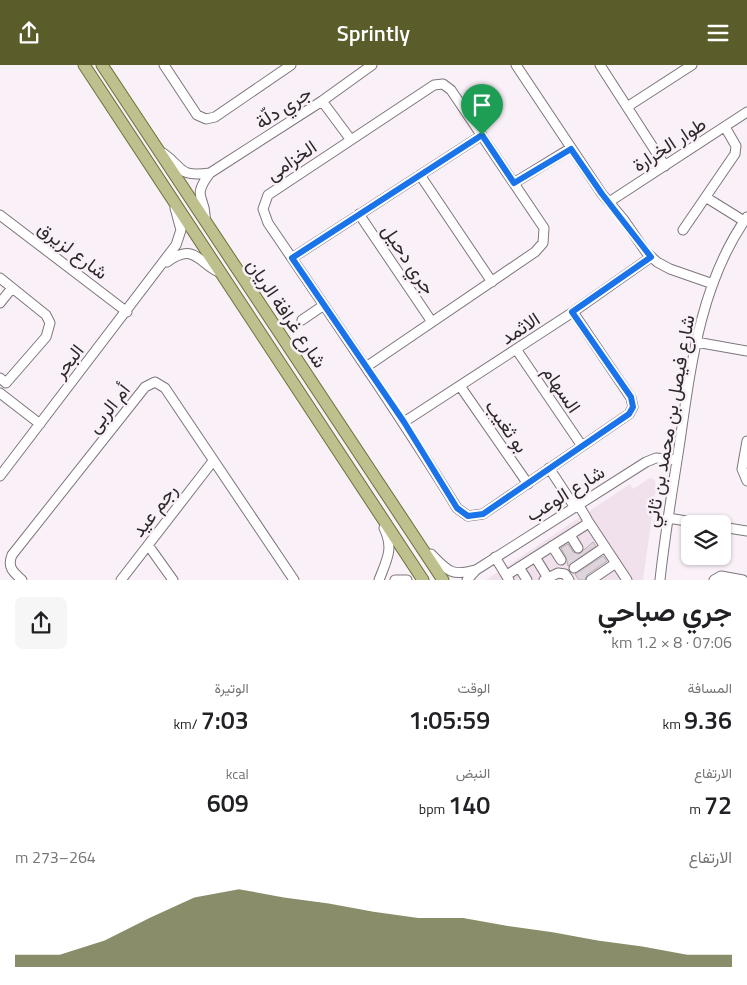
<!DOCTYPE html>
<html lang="ar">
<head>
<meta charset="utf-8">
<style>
  body { margin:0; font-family:"Titillium Web",Vazirmatn,sans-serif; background:#f6f6f6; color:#202124; direction:rtl; height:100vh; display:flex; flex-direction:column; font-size:19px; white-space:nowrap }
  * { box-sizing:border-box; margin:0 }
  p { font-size:16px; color:#757577 }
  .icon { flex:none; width:28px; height:28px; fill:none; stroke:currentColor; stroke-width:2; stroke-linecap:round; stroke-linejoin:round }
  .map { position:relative; height:515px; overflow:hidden; direction:ltr }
  .details { display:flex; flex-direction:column; background:#fff; flex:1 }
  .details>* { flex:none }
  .controls { position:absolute; left:681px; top:450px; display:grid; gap:10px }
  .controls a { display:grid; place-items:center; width:50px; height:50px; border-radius:8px; background:#fff; box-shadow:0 1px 4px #0004; font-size:25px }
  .pin { position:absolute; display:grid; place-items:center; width:42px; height:42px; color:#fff; margin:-51px -21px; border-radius:50% 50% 50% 0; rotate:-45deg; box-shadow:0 0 5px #0007 }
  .pin .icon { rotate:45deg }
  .round { display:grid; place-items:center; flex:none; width:52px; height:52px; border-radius:8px; background:#f6f6f6 }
  .headline { display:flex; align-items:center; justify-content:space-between; height:85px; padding:0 15px }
  h1 { font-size:28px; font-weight:600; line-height:38px }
  .stats { display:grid; grid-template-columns:repeat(3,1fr); gap:8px; height:85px; padding:5px 15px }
  .stats div { display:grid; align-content:center }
  .stats b { font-size:25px; font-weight:600 }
  .stats small { font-size:14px; font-weight:400 }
  .stats p { font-size:14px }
  .chart { height:140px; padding:10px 15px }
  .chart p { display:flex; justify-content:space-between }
  .chart svg { width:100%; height:90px; margin-top:5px; fill:#5a5d2a; opacity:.7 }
  header { display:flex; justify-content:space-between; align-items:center; height:65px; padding:0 15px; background:#5a5d2a; color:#fff; font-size:22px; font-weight:600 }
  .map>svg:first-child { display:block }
</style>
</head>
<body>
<header><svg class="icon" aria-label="menu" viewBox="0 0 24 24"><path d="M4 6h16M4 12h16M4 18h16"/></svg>Sprintly<svg class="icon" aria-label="share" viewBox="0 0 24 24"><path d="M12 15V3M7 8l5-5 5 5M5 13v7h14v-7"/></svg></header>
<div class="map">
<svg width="747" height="515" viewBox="0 0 747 515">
  <rect width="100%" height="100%" fill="#faf1f8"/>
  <path fill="#f0e1ed" d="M650,413L655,415L656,424L643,515H486L630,419L633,424Z"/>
  <path fill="#ddd5db" stroke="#b7afb5" d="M593,477L596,481L568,501L566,492L561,483L568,479L573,487L579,489Z
    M603,491L607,496L587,510L585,515H579L575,509Z"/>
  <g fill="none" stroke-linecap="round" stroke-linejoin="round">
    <defs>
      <path id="minor" d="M164,0L197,50L206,54L215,52L291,0
        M516,0L602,129L624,155L646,187L657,197L670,204L713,219
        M600,0L665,101
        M322,36L351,75
        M627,42L692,0
        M163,88C185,103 176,112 210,108
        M420,110L492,217
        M514,118L571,83
        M707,133L744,156
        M609,137L747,47
        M359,149L432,257
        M0,150L127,247
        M205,154C207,132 190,134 210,108L322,36L372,0
        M683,165L735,89L736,81L725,62
        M292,193L482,70
        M167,197C196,176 199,200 221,208
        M0,213L46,250L50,258L46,272L6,318L0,313
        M0,238L12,223
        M302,255L324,240
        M696,277L747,286
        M516,284L582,381
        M366,302L535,187L543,178L544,163L451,25L443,19L434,20L268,130L263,144L268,158C332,252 397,346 457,443L468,451L483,449L629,349L633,342L631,333L573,247
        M460,321L528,419
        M0,328L40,359
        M404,357L573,247L651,192
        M747,376L742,404L747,416
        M549,403L574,441
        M0,411L176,180L181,165L175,143
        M668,453L705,459
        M588,456L627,515
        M722,462L747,466
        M570,470L578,483
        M148,480L173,515
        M552,481L561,495
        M431,489C447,505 451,512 475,505
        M495,492L509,515
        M535,492L548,513
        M519,502L527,515
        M574,503L605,482
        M507,510L587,459V454L578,439
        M22,515C13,507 7,502 12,490L145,322L155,317L165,323L294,515
        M121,515L213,396
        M379,515C387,494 394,484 384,463
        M395,515H407
        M467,515L476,505L646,397L656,393L677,395
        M544,515L558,508L565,509L569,515
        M591,515L616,498
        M660,515C665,468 673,422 680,376C691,299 701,217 747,152
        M714,515L721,511L743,515"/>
      <path id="major" d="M84,0L423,515
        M102,0L443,515"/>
    </defs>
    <use href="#minor" stroke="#7d767c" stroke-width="11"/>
    <use href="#major" stroke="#6e703a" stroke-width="13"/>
    <use href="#minor" stroke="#fff" stroke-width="9"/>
    <use href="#major" stroke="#bec18e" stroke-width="11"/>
  </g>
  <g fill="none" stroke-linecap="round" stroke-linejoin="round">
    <defs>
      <path id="route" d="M482,70L514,118L571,84L602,129L651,192L572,247L631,332L633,342L629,349L483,449L468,451L457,443L404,357L292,193Z"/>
    </defs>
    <use href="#route" stroke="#fff" stroke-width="10"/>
    <use href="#route" stroke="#1a73e8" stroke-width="6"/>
  </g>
  <g text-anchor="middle" stroke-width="5" stroke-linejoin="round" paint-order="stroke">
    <g font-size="19" fill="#2c292b" stroke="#faf1f8">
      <text transform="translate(283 42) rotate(-33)" y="7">جري دلّة</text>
      <text transform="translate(669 79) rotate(-33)" y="7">طوار الخرارة</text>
      <text transform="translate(291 95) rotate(-34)" y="7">الخزامى</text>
      <text transform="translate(73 185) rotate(37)" y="7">شارع لزيرق</text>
      <text transform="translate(409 194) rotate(56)" y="7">جري دحيل</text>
      <text transform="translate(287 248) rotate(56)" y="7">شارع غرافة الريان</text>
      <text transform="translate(520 263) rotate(-33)" y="7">الاثمد</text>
      <text transform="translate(68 296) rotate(-52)" y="7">البحر</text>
      <text transform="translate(562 324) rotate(56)" y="7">السهام</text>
      <text transform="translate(108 343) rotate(-52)" y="7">أم الربى</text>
      <text transform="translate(669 356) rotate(-80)" y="7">شارع فيصل بن محمد بن ثاني</text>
      <text transform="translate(507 361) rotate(55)" y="7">بو ثغيب</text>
      <text transform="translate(565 428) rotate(-32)" y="7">شارع الوعب</text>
      <text transform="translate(154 445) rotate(-52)" y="7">رجم عيد</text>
    </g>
  </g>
</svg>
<div class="controls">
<a><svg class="icon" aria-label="layers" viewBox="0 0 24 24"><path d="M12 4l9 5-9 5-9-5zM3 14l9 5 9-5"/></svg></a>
</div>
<div class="pin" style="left:482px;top:70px;background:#1e9e55"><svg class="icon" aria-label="arrive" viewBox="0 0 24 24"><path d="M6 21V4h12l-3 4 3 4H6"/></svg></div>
</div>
<section class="details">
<div class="headline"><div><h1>جري صباحي</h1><p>07:06 · 8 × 1.2 km</p></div><a class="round"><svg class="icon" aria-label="share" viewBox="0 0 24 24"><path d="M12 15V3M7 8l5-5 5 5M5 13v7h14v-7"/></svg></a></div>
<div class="stats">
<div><p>المسافة</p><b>9.36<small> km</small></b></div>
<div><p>الوقت</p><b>1:05:59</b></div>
<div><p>الوتيرة</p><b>7:03<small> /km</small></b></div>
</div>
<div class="stats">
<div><p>الارتفاع</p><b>72<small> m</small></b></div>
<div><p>النبض</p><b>140<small> bpm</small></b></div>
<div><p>kcal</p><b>609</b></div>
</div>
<div class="chart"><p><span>الارتفاع</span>264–273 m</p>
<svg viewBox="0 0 160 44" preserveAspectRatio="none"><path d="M0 44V38L10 38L20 31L30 20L40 10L50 6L60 10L70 13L80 17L90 20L100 20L110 24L120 27L130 31L140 34L150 38L160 38V44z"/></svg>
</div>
</section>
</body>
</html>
